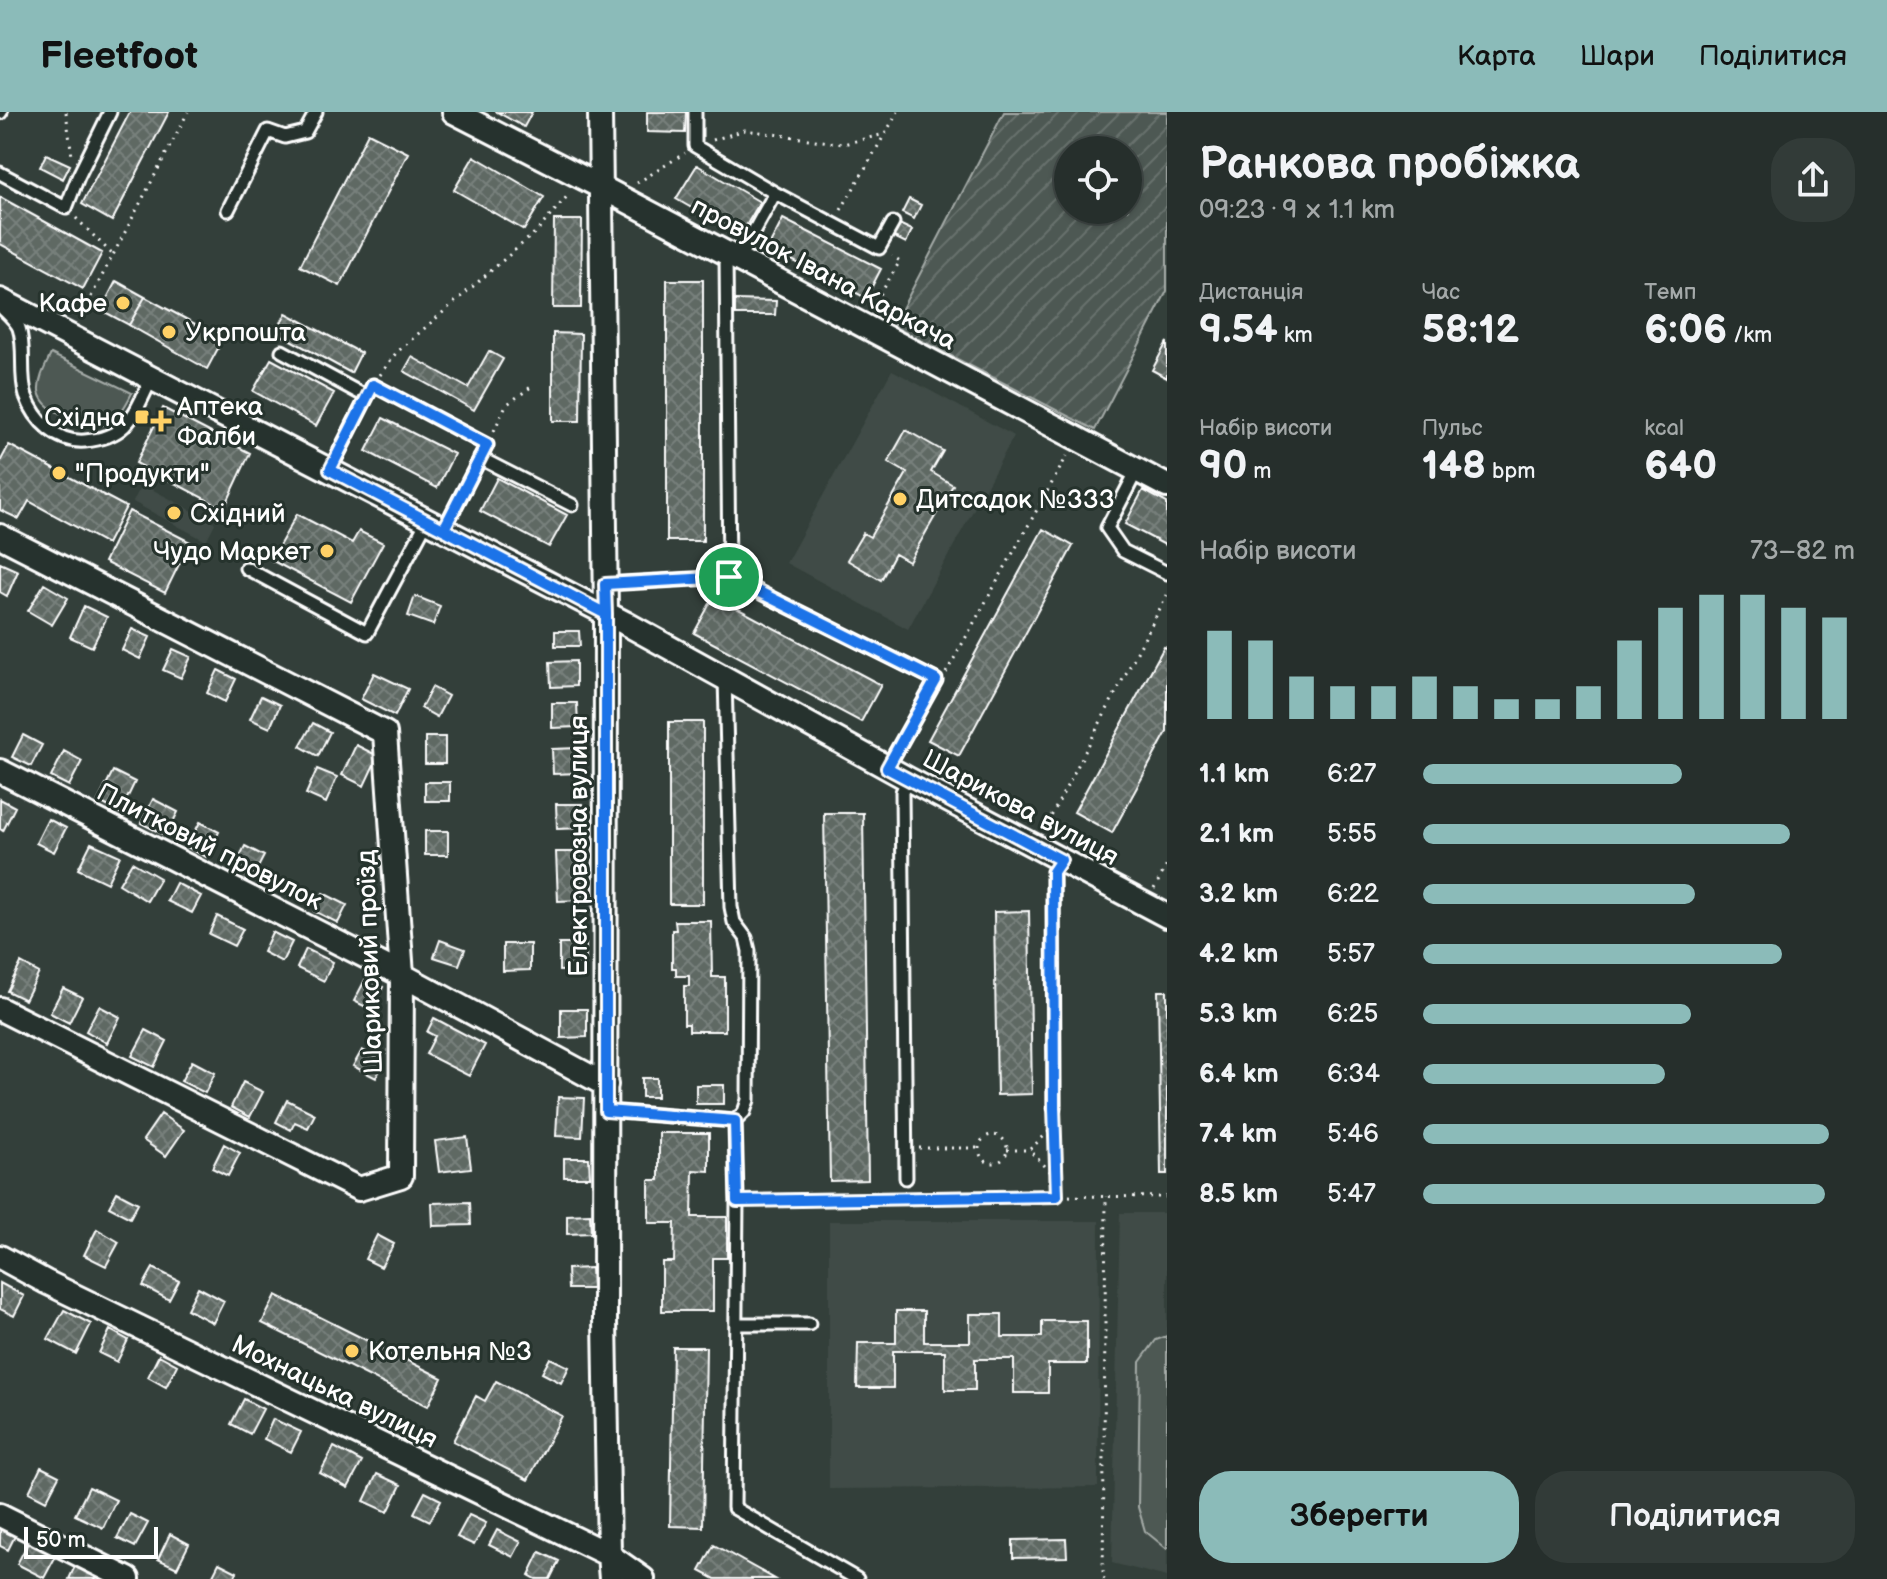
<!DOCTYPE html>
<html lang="uk">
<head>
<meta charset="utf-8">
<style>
  body { margin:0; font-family:"Balsamiq Sans",sans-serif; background:#323b38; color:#f1f3f6; height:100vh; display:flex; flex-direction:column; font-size:30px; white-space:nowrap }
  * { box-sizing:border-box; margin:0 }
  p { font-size:26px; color:#a4a9a9 }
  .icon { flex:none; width:44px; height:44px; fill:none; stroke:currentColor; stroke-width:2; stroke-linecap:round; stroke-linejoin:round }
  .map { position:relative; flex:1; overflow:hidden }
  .side { display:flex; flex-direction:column; background:#262f2c; width:720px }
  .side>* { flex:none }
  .tools { position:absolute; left:1054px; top:24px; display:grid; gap:16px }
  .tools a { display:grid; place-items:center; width:88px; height:88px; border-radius:50%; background:#262f2c; box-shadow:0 2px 6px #0004,0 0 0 2px #424a48; font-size:40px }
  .scale { position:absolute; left:24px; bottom:20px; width:134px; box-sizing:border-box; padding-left:8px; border:4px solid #fff; border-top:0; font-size:22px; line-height:28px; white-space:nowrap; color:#fff; -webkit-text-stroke:6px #26332d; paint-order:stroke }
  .pin { position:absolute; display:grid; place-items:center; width:68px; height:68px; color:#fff; margin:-34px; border:4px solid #fff; border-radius:50%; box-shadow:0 2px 8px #0007 }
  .round { display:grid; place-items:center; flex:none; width:84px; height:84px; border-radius:32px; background:#323b38 }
  .headline { display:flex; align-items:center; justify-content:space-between; height:136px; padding:0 32px }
  h1 { font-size:44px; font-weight:700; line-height:60px }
  .figures { display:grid; grid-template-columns:repeat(3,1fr); gap:12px; height:136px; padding:8px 32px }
  .figures div { display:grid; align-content:center }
  .figures b { font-size:40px; font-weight:700 }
  .figures small { font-size:22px; font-weight:400 }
  .figures p { font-size:22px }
  .chart { height:224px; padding:16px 32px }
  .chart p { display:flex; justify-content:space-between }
  .chart svg { width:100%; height:144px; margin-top:8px; stroke:#8bbbb9; stroke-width:6 }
  .primary-button { display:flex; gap:16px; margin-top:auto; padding:16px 32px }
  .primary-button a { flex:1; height:92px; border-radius:32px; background:#8bbbb9; color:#111; font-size:32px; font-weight:700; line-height:92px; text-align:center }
  .primary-button a+a { background:#323b38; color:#f1f3f6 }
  ul { padding:0 32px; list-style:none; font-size:26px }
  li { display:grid; grid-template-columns:128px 96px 1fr; align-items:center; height:60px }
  li i { height:20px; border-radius:10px; background:#8bbbb9 }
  header { display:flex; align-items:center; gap:48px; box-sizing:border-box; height:112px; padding:0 40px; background:#8bbbb9; color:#111 }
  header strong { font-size:38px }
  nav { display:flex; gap:44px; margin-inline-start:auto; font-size:28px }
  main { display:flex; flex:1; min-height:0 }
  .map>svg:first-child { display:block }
</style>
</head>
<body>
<header>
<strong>Fleetfoot</strong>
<nav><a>Карта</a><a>Шари</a><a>Поділитися</a></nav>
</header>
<main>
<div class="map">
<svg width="1167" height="1467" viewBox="0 0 1167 1467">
  <defs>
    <pattern id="garden-furrows" width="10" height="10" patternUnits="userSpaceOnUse" patternTransform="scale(2)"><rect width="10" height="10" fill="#4d5853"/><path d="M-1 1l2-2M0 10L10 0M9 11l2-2" fill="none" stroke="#68716d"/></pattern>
    <pattern id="building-cross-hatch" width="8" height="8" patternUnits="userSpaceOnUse" patternTransform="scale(2)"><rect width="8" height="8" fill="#5f6964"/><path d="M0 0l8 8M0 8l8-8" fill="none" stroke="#77807b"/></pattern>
  </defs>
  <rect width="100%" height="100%" fill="#333f3a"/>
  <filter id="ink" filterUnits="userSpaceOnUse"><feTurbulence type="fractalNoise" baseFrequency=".0125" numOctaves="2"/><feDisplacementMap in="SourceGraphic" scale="16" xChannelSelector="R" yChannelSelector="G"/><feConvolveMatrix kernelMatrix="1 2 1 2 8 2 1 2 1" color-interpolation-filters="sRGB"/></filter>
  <g filter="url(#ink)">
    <path fill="#404c47" d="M892,258L1014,324L908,517L786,451Z
      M142,372L215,411L206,429L133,390Z
      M1120,1101H1167V1465L1112,1451Z
      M829,1109H1099L1098,1375L829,1377Z"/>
    <path fill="#4d5853" stroke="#a6aca9" stroke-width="2" d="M51,242L132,281C125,295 118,308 103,313C91,317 59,302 49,295C44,291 40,285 39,279C38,267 46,253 51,242Z
      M1167,1224V1437L1145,1419L1138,1395L1140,1250L1156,1228Z"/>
    <path fill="url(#garden-furrows)" stroke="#a6aca9" stroke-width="2" fill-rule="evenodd" d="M1004,0H1167V179L1095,318L893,214ZM1068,38H1128V98H1068Z"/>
    <path fill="url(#building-cross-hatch)" stroke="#fff" stroke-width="2" d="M130,0H169L112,109L82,92Z
      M497,0H532L524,15Z
      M647,0H686L685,21L647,20Z
      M368,21L408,41L340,174L300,154Z
      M46,42L70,53L63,67L40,55Z
      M474,44L544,85L524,118L454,78Z
      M697,53L760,90L740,124L676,87Z
      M0,85L102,141L83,177L0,132Z
      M909,87L921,93L914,107L902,101Z
      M783,107L881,157L866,186L768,136Z
      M554,108H582L581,196H553Z
      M899,112L912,118L906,131L892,124Z
      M667,168H703V429H667Z
      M116,169L145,185L129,213L101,198Z
      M145,185L223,227L207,257L129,213Z
      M735,188L776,189L775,203H735Z
      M286,201L361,241L351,261L276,220Z
      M553,221L581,222L580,309H553Z
      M1167,230V266L1152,258Z
      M489,239L503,247L474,298L404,259L412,245L468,276Z
      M271,247L334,281L316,314L253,279Z
      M163,296L250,341L224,397L136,351Z
      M383,306L454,342L437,376L366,339Z
      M906,318L943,339L931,360L953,373L909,450L895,442L881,468L847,448L863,421L870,425L907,361L888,350Z
      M9,333L126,395L107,432L29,389L19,407L0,398V350Z
      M497,366L567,403L549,435L480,399Z
      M1143,378L1167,391V434L1125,412Z
      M129,399L190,430L165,481L104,450Z
      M297,402L352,431L359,419L383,431L351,490L271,448Z
      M1043,417L1073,434L959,644L928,628Z
      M0,451L18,459L7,484L0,480Z
      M44,472L68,486L52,513L28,499Z
      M415,484L440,494L433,513L408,504Z
      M714,484L881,573L861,610L694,521Z
      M84,494L107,505L92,535L70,525Z
      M132,517L150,525L140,547L122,538Z
      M555,519H579L580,534H555Z
      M1164,535L1167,536V620L1112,721L1074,700Z
      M173,537L191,545L181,566L163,558Z
      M576,549V574L551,575L550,550Z
      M218,558L236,567L225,590L207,581Z
      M374,561L408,577L395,604L361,587Z
      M432,575L448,584L437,605L421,596Z
      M261,584L280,593L270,616L250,607Z
      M552,591H577L578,615L552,616Z
      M669,610H703V792H669Z
      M313,611L330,620L318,644L300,634Z
      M23,623L42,633L31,654L12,645Z
      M425,625H445V652H425Z
      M356,633L378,644L364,674L342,663Z
      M578,636L579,661L553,662L552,637Z
      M64,639L82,649L69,674L51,665Z
      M317,657L337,665L326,691L306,682Z
      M113,659L135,670L120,701L98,689Z
      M425,670H450V689H425Z
      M0,687L15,695L3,719L0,717Z
      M153,687L178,700L166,724L141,711Z
      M556,692H582L583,716L557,717Z
      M824,701H863L868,1068L830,1069Z
      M48,707L66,716L54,740L36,731Z
      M200,710L219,720L206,745L187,735Z
      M425,719H448V743H425Z
      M91,731L120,744L107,771L78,757Z
      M245,734L264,744L252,767L233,758Z
      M556,740H580L582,788L558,789Z
      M132,750L160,766L147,789L119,772Z
      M176,771L201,784L192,801L167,789Z
      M323,781L347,793L338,811L314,799Z
      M1029,799L1032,982L997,983L994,800Z
      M217,804L243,817L234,834L209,822Z
      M675,809H711L712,865H725V919H689V912H684V874H689V864H676V856H672V818H676Z
      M272,820L292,830L282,850L263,840Z
      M440,828L465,837L459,853L434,845Z
      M503,832H530V858L503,859Z
      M559,832H586V858L559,859Z
      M306,837L333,850L324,869L297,856Z
      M21,851L39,861L25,888L7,879Z
      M366,866L383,875L372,898L354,889Z
      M63,876L82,885L69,911L50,901Z
      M1158,879H1167V1062H1161Z
      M99,894L120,905L107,931L86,919Z
      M561,897H587V925L561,926Z
      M434,906L485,933L469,964L426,942L435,924L427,920Z
      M146,918L167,929L154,955L132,944Z
      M362,938L384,950L376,966L353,954Z
      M192,949L215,961L205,981L181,969Z
      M642,966H657V985H642Z
      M243,970L263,980L250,1005L231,995Z
      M696,973H724V992H696Z
      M558,985L584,986L582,1025L556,1024Z
      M287,988L315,1002L308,1016L295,1010L291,1018L276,1010Z
      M161,1002L184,1018L166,1044L143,1028Z
      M659,1021H709V1059L693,1058L692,1105H727V1146H713V1199H662V1150H674L675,1111H649V1068H659Z
      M467,1025L471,1056L439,1060L435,1029Z
      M224,1032L240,1041L228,1064L212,1056Z
      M564,1046H589L590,1065H564Z
      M117,1080L138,1091L130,1106L109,1095Z
      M470,1090L471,1113L433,1114L432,1091Z
      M590,1102L591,1121L567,1122V1103Z
      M97,1117L119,1130L106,1154L84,1143Z
      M377,1123L394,1132L381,1155L365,1147Z
      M153,1156L179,1169L169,1188L143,1174Z
      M591,1156L592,1177H568L567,1157Z
      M0,1171L24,1184L14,1204L0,1197Z
      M198,1175L224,1189L213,1211L187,1197Z
      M276,1183L442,1266L428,1294L262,1211Z
      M64,1198L91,1212L76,1242L48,1227Z
      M896,1199H924V1230H970V1202H1002V1225H1042V1209H1087V1252H1048V1281H1014V1247H975V1278H945V1239H893V1276H857L858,1231H896Z
      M110,1218L128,1228L117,1250L99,1241Z
      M673,1235H706L703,1415L670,1414Z
      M159,1243L177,1253L166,1275L148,1265Z
      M550,1246L569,1255L561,1271L542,1261Z
      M496,1269L562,1304L528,1368L453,1329L476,1284L485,1289Z
      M244,1287L263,1297L250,1322L231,1312Z
      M273,1307L301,1320L291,1340L264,1327Z
      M334,1335L362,1350L348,1376L320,1361Z
      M41,1355L59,1364L46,1389L29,1380Z
      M377,1362L401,1373L388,1400L364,1389Z
      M89,1375L116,1388L103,1416L75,1403Z
      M425,1380L441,1388L430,1409L414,1401Z
      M130,1402L148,1411L135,1435L117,1426Z
      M469,1403L486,1411L474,1433L457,1425Z
      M0,1415L18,1418L8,1438L0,1434Z
      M497,1418L521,1430L513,1445L489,1433Z
      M170,1422L189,1432L177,1456L158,1447Z
      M30,1427L57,1442L44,1466L17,1452Z
      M1066,1427L1067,1445L1013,1446V1428Z
      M714,1433L775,1467H715L700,1459Z
      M540,1440L559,1449L550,1467H536L529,1463Z
      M219,1451L237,1460L234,1467H211Z
      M76,1452L106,1467H69Z"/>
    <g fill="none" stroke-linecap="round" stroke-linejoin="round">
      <defs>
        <path id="lane" d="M695,0V34L775,81L879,136L893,111
          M0,1L1,0
          M0,61L66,96L78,65L110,0
          M228,98L268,19L285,25L305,20L316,0
          M726,142L729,465
          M738,148L775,81
          M3,197C9,203 16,209 19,216C26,237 19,262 26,284C35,309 57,331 85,329C131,325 134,300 152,266
          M282,239L367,285
          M480,346L572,393
          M330,358L373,273L487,333L444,417
          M1137,358L1107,416L1123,439L1167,461
          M246,456L367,521L427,409
          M605,472L729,465L936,568L887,656
          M1054,995L1053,760L1061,748
          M606,999L735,1009L744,1000L748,988L749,839L746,826L734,810L731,795L725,566
          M735,1009L737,1089L734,1396L857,1467
          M906,1066L902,680L908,667
          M737,1212H809"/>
        <path id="street" d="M454,0L601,75L1167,374
          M600,0L606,502L605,1208L609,1443L611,1467
          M0,188L625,511L908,667L1167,804
          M0,424L385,621L402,863L401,1064L359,1077L0,897
          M0,659L402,863L606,973
          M0,1145L46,1170L609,1443L643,1467
          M0,1403L128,1467"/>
      </defs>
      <use href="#lane" stroke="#fff" stroke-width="17"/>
      <use href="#street" stroke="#fff" stroke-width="28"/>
      <path stroke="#fff" stroke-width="3" stroke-dasharray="2 6" stroke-linecap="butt" d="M66,0L72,44
        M713,28L745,18L843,32L885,22L898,0
        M637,71L685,41
        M841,98L885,22
        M76,106L113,143
        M872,196L900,149L892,144
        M80,206L188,0
        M380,263L396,241L538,118L570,81
        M494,319L506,293L531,275
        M946,561L1067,344
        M1044,718L1167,483
        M1154,777L1167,753
        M1055,1010L1057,1083
        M1055,1014L1029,1038L1056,1065
        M979 1037a14 14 0 1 1 28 0a14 14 0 1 1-28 0Z
        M919,1036H979
        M1007,1038H1029
        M749,1089L1057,1084L1167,1085
        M1105,1467L1103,1466L1106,1084"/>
      <use href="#lane" stroke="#26332d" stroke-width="11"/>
      <use href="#street" stroke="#26332d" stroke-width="22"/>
    </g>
  </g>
  <g fill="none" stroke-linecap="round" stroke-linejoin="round" filter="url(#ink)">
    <defs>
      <path id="route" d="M729,465L605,472L606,502L330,358L373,273L487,333L444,417L606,502V999L735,1009L737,1089L1057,1084L1054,995L1053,760L1061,748L887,656L936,568L729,465"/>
    </defs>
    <use href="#route" stroke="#fff" stroke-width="16"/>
    <use href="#route" stroke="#1a73e8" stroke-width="10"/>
  </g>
  <g fill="#ffd166" stroke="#26332d" stroke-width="3">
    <circle cx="123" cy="191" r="8"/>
    <circle cx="169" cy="220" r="8"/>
    <rect x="134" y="297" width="16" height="16" rx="4"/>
    <path d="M157 297h8v8h8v8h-8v8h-8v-8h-8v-8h8z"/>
    <circle cx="59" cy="361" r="8"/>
    <circle cx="900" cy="387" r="8"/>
    <circle cx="174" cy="401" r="8"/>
    <circle cx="327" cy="439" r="8"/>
    <circle cx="352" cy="1239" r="8"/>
  </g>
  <g text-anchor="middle" stroke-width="6" stroke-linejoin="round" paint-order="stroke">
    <g font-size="26" fill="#fff" stroke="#26332d">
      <text transform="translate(824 161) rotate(28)" y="9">провулок Івана Каркача</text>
      <text transform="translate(1021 695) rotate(28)" y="9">Шарикова вулиця</text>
      <text transform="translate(210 734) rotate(27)" y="9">Плитковий провулок</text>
      <text transform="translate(578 734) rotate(-90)" y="9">Електровозна вулиця</text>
      <text transform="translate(369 850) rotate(-92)" y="9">Шариковий проїзд</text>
      <text transform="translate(335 1279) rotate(26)" y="9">Мохнацька вулиця</text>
    </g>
    <g font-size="26" fill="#fff" stroke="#26332d" text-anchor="start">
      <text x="107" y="200" text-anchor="end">Кафе</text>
      <text x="185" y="229">Укрпошта</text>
      <text x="177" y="303">Аптека<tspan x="177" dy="30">Фалби</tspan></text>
      <text x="126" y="314" text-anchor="end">Східна</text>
      <text x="75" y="370">"Продукти"</text>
      <text x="916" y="396">Дитсадок №333</text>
      <text x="190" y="410">Східний</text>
      <text x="311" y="448" text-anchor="end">Чудо Маркет</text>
      <text x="368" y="1248">Котельня №3</text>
    </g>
  </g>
</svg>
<div class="tools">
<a><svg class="icon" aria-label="locate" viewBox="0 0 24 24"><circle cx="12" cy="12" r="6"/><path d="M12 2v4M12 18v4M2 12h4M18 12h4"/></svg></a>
</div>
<div class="scale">50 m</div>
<div class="pin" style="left:729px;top:465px;background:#1e9e55"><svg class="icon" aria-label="arrive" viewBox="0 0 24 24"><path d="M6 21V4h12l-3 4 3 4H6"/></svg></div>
</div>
<section class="side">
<div class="headline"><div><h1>Ранкова пробіжка</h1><p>09:23 · 9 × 1.1 km</p></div><a class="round"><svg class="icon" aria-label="share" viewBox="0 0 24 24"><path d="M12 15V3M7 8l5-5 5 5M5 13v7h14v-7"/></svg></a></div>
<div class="figures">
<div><p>Дистанція</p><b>9.54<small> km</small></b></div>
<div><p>Час</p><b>58:12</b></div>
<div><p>Темп</p><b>6:06<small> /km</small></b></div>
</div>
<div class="figures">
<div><p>Набір висоти</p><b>90<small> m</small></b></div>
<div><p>Пульс</p><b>148<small> bpm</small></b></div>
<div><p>kcal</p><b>640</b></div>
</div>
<div class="chart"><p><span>Набір висоти</span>73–82 m</p>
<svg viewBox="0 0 160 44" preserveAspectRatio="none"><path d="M5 44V17M15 44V20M25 44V31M35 44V34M45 44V34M55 44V31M65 44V34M75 44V38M85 44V38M95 44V34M105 44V20M115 44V10M125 44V6M135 44V6M145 44V10M155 44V13"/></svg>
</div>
<ul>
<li><b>1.1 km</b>6:27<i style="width:60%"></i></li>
<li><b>2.1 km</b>5:55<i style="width:85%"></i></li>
<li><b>3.2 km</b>6:22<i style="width:63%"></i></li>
<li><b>4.2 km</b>5:57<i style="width:83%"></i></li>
<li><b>5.3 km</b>6:25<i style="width:62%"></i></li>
<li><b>6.4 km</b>6:34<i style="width:56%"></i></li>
<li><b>7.4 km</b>5:46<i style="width:94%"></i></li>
<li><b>8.5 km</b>5:47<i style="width:93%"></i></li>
</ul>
<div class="primary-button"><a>Зберегти</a><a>Поділитися</a></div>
</section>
</main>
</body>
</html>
